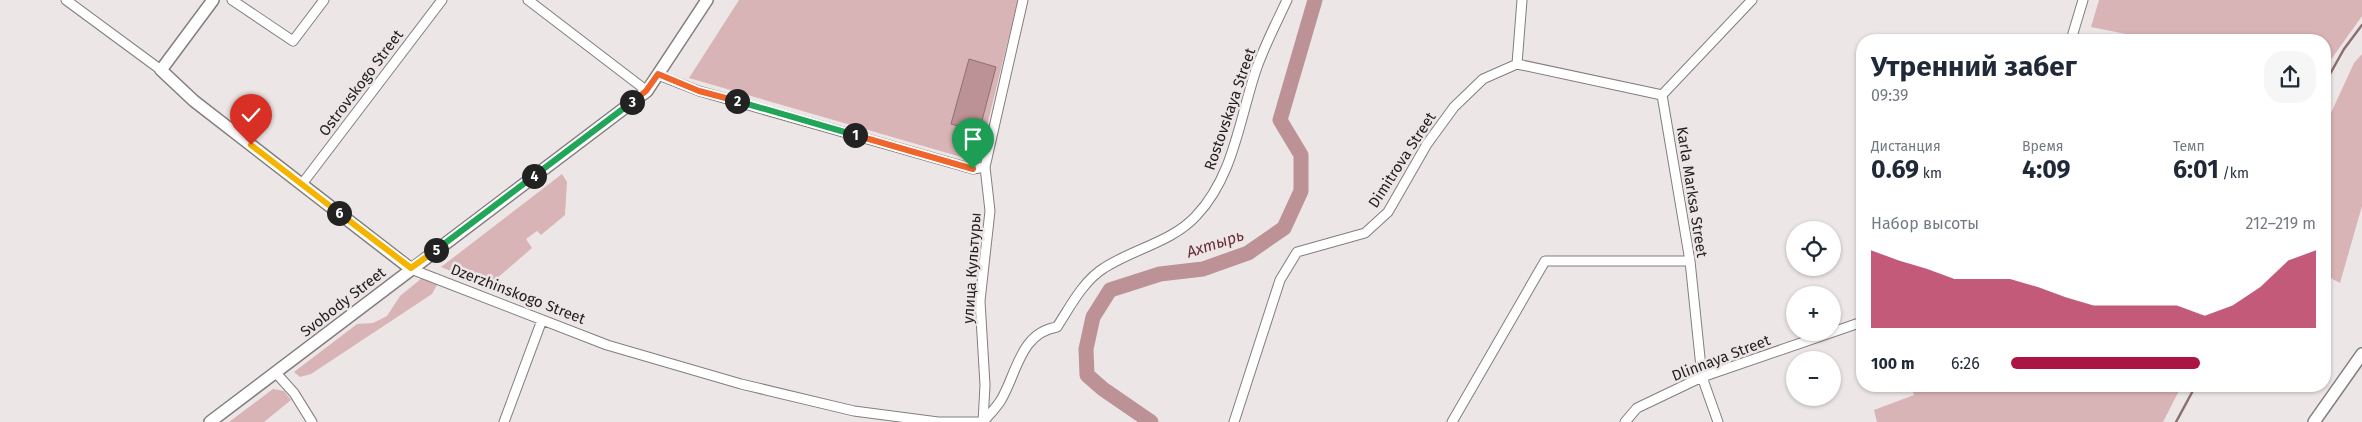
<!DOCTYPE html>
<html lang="ru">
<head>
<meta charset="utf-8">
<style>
  body { margin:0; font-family:"Fira Sans",sans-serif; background:#f6f6f7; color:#1f2937; height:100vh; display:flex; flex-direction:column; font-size:19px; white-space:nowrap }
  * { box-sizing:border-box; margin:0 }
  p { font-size:16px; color:#747a83 }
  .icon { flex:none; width:28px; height:28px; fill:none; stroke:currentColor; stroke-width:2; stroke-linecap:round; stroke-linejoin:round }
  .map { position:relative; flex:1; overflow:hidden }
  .drawer { position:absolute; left:1856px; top:34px; width:475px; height:358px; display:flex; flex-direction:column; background:#fff; border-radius:20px; box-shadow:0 1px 4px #0004 }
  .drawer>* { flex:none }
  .buttons { position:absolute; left:1786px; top:221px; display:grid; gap:10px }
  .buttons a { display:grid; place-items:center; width:55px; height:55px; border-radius:50%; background:#fff; box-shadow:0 1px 4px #0004; font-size:25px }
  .pin { position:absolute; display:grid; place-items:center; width:42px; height:42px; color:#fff; margin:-51px -21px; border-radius:50% 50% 50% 0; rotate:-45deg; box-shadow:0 0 5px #0007 }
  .pin .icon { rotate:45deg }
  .km { position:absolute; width:25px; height:25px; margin:-12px; border-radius:50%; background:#222; color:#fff; font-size:14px; line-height:25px; text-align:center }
  .round { display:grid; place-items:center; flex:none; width:52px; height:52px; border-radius:20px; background:#f6f6f7 }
  .head { display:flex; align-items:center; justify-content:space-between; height:85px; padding:0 15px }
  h1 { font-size:28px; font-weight:700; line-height:38px }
  .figures { display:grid; grid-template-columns:repeat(3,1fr); gap:8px; height:85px; padding:5px 15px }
  .figures div { display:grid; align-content:center }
  .figures b { font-size:25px; font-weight:700 }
  .figures small { font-size:14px; font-weight:400 }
  .figures p { font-size:14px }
  .chart { height:140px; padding:10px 15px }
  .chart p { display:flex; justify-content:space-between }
  .chart svg { width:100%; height:90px; margin-top:5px; fill:#ab1542; opacity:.7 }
  ul { padding:0 15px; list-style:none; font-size:16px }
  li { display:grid; grid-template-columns:80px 60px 1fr; align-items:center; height:38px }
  li i { height:12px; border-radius:6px; background:#ab1542 }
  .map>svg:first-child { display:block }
</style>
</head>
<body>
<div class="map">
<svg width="2362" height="422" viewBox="0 0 2362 422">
  <rect width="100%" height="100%" fill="#ede6e6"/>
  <path fill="#d8b4b7" d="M739,0H1018L979,158L968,159L689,78Z
    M2099,0H2362V16L2325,68V40H2140L2141,37L2091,27Z
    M2362,54V206L2340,283L2325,275V126L2354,63Z
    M562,174L567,182L565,215L541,235L537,231L526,239L532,248L488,286L441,267Z
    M422,278L437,285L432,294L311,374L300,377L294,372L357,324L373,323L387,316L400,296Z
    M1911,385H2182L2163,422H1877L1874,410L1914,395Z
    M273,389L284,391L291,400L264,422H229Z"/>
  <path fill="#bc9296" stroke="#8d6f72" d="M969,59L996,67L979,132L951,124Z"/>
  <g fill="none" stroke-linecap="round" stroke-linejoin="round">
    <path stroke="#8d6f72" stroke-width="2.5" d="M2325,83L2344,49L2362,25
      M2176,422L2196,385"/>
    <path stroke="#bc9296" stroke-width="15" d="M1151,422L1103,389L1087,375L1086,349L1093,317L1110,290L1160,274L1203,269L1248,253L1284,228L1301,191V155L1280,120L1315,0"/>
    <defs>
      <path id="minor" d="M66,0L161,70
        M232,0L293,41L324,0
        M528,0L647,91
        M2071,40L2083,0
        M1517,64L1662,95
        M658,75L699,91L973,169L985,167
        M302,184L442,0
        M411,269L607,345L741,384L854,411L938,422H983
        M276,373L294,393L312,422
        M504,422L542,320
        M983,422C989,415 996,408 1001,400C1017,373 1020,333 1057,327C1070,307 1083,281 1104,268C1133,249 1172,242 1196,216C1233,177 1239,122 1255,73C1263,48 1276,24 1287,0
        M983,422L985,385L980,301L990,211L985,167L1023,0
        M1234,422L1280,280L1297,252L1365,233L1388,212L1427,144L1454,107L1483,79L1517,64L1522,0
        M1452,422L1545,261H1690
        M1625,422L1637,408L1702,377L1862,322
        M1718,422L1702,377L1690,261L1662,95L1752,0"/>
      <path id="tertiary" d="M213,0L161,70L194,101L411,269
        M210,422L647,91L707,0
        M2314,422L2362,354"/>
    </defs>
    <use href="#minor" stroke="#847d7e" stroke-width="11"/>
    <use href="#tertiary" stroke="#847d7e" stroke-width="14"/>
    <use href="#minor" stroke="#fff" stroke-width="9"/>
    <use href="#tertiary" stroke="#fff" stroke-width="11"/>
  </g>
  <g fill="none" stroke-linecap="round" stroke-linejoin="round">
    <defs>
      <path id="split-1" d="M855,135L973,169"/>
      <path id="split-2" d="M737,101L855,135"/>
      <path id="split-3" d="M632,102L646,91L658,74L699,91L737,101"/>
      <path id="split-4" d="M534,176L632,102"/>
      <path id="split-5" d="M436,250L534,176"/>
      <path id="split-6" d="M339,213L411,268L436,250"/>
      <path id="split-7" d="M251,145L339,213"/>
    </defs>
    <use href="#split-1" stroke="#fff" stroke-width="10"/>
    <use href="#split-2" stroke="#fff" stroke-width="10"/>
    <use href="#split-3" stroke="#fff" stroke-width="10"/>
    <use href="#split-4" stroke="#fff" stroke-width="10"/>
    <use href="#split-5" stroke="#fff" stroke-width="10"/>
    <use href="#split-6" stroke="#fff" stroke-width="10"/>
    <use href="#split-7" stroke="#fff" stroke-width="10"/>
    <use href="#split-1" stroke="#f0652b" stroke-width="6"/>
    <use href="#split-2" stroke="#22a559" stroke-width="6"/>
    <use href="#split-3" stroke="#f0652b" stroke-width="6"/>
    <use href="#split-4" stroke="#22a559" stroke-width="6"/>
    <use href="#split-5" stroke="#22a559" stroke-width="6"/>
    <use href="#split-6" stroke="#f5b400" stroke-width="6"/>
    <use href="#split-7" stroke="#f5b400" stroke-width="6"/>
  </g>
  <g text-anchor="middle" stroke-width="5" stroke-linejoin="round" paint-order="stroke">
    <g font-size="15" fill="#201e1e" stroke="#ede6e6">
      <text transform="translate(361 83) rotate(-53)" y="5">Ostrovskogo Street</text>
      <text transform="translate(1230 109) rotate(-71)" y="5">Rostovskaya Street</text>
      <text transform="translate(1402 160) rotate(-57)" y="5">Dimitrova Street</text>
      <text transform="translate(1692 192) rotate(81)" y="5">Karla Marksa Street</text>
      <text transform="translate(972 268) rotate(-86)" y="5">улица Культуры</text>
      <text transform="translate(518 294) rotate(21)" y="5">Dzerzhinskogo Street</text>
      <text transform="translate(343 302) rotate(-38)" y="5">Svobody Street</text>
      <text transform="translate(1721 358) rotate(-21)" y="5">Dlinnaya Street</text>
    </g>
    <g font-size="16" font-style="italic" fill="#683038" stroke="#ede6e6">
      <text transform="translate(1215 243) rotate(-18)" y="6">Ахтырь</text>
    </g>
  </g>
</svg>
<div class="buttons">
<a><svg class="icon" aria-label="locate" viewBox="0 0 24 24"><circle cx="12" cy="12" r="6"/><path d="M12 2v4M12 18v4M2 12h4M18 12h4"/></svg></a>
<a>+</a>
<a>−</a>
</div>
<div class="pin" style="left:973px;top:169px;background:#1e9e55"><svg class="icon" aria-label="arrive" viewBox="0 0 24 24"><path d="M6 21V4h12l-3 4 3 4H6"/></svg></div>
<div class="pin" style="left:251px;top:145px;background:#d93025"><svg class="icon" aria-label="check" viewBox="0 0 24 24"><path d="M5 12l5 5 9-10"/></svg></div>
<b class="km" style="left:855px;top:135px">1</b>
<b class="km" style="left:737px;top:101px">2</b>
<b class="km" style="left:632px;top:102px">3</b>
<b class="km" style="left:534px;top:176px">4</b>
<b class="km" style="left:436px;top:250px">5</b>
<b class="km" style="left:339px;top:213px">6</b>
<section class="drawer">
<div class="head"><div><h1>Утренний забег</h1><p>09:39</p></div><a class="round"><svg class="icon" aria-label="share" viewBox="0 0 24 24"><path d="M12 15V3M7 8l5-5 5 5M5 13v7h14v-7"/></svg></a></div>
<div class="figures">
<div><p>Дистанция</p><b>0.69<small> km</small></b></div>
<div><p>Время</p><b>4:09</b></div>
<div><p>Темп</p><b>6:01<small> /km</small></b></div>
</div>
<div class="chart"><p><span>Набор высоты</span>212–219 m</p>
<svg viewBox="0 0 160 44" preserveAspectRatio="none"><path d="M0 44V6L10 11L20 15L30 20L40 20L50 20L60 24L70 29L80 33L90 33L100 33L110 33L120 38L130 33L140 24L150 11L160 6V44z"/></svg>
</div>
<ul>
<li><b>100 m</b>6:26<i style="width:62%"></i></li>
</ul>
</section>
</div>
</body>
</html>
